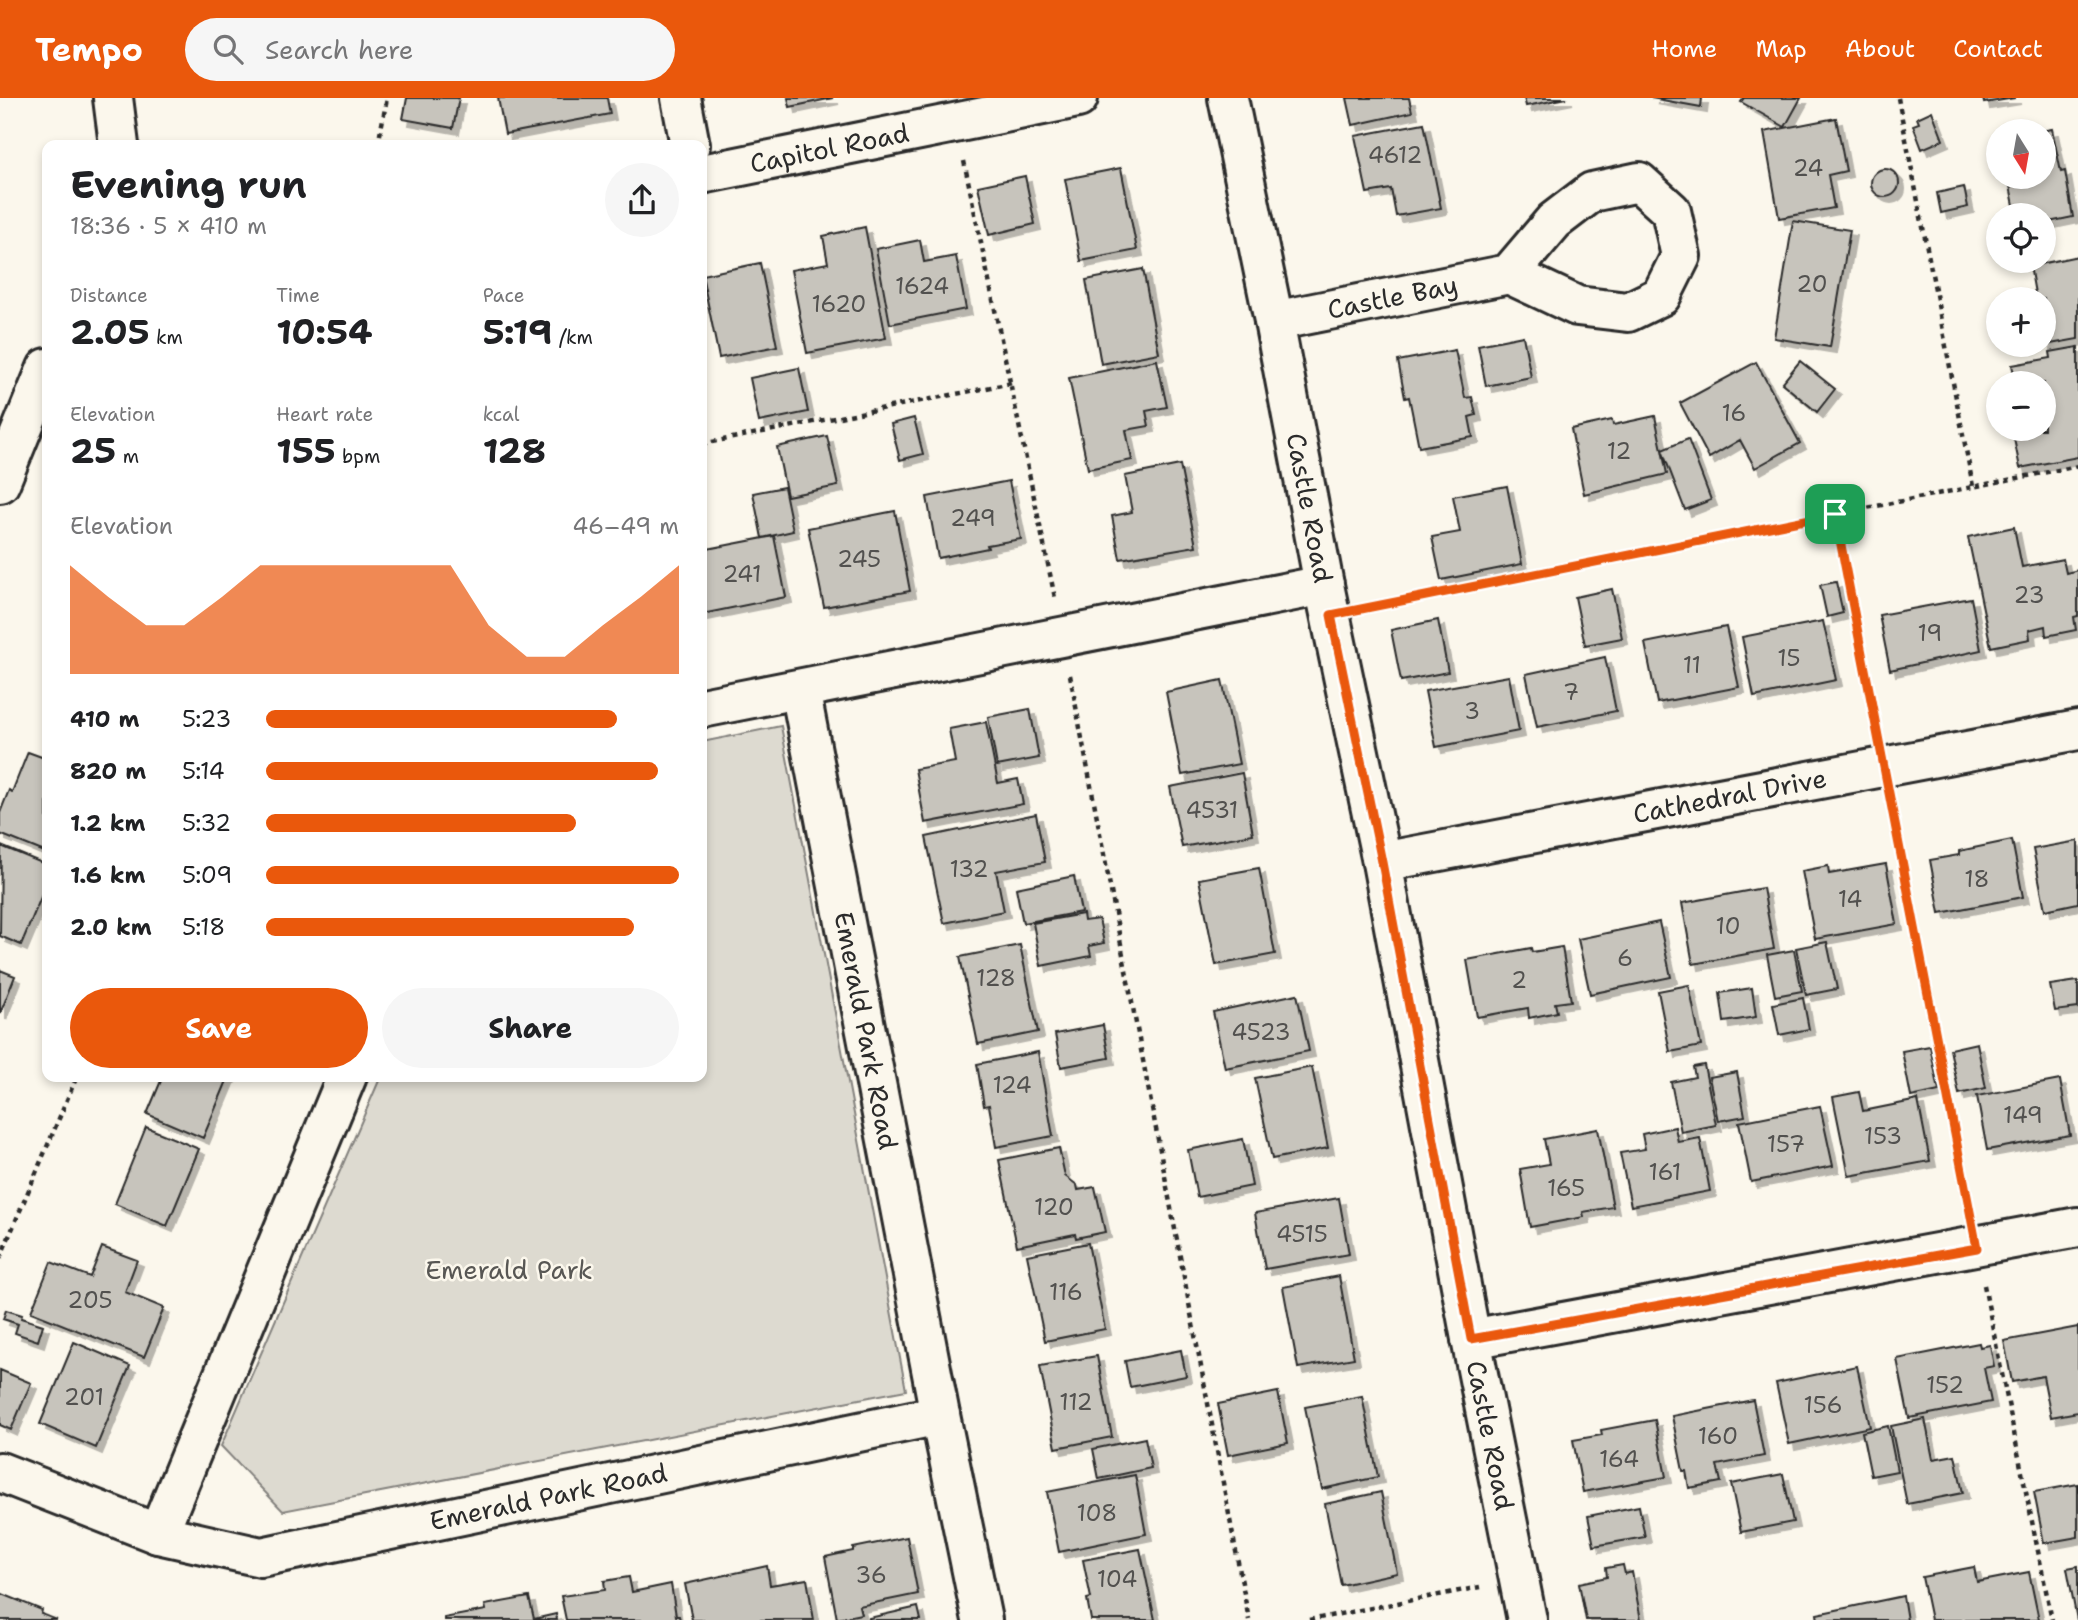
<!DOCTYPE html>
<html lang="en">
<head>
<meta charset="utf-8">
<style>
  body { margin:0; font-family:"Shantell Sans",sans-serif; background:#f6f6f6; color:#202124; height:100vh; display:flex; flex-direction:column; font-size:26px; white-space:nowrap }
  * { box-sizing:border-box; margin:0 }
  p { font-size:23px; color:#757577 }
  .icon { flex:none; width:38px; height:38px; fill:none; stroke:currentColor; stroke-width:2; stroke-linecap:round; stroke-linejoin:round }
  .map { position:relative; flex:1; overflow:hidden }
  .sheet { position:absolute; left:42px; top:42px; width:665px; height:942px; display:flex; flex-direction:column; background:#fff; border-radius:14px; box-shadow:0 4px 10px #0003 }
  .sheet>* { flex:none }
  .needle { width:46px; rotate:169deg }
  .tools { position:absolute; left:1986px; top:21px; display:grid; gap:14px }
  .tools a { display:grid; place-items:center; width:70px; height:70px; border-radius:50%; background:#fff; box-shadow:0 4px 10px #0003; font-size:35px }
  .pin { position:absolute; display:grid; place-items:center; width:60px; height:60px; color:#fff; margin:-30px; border-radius:14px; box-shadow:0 4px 10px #0006 }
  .round { display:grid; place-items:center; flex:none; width:74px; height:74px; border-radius:37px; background:#f6f6f6 }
  .summary { display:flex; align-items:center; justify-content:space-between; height:119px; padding:0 28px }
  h1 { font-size:38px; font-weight:700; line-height:52px }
  .metrics { display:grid; grid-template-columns:repeat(3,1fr); gap:10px; height:119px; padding:7px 28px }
  .metrics div { display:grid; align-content:center }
  .metrics b { font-size:35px; font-weight:700 }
  .metrics small { font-size:19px; font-weight:400 }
  .metrics p { font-size:19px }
  .chart { height:196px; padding:14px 28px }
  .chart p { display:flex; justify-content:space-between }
  .chart svg { width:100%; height:126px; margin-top:7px; fill:#ea580c; opacity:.7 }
  .cta { display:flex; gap:14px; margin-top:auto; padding:14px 28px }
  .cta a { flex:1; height:80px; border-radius:42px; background:#ea580c; color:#fff; font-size:28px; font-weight:700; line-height:80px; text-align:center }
  .cta a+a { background:#f6f6f6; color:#202124 }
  ul { padding:0 28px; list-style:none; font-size:23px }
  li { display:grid; grid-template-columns:112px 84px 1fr; align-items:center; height:52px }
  li i { height:18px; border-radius:9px; background:#ea580c }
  header { display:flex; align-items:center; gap:42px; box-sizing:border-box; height:98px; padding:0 35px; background:#ea580c; color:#fff }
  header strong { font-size:33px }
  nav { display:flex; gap:38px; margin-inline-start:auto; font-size:24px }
  .search { width:490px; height:63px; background:#f6f6f6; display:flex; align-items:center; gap:18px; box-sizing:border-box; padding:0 24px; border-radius:38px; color:#757577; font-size:26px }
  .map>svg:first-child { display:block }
</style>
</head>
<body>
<header>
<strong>Tempo</strong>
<div class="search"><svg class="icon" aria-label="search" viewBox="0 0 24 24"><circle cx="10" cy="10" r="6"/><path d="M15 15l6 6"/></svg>Search here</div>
<nav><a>Home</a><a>Map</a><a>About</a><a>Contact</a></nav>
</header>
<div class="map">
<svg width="2078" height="1522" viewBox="0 0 2078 1522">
  <defs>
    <filter id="shadow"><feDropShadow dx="6" dy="6" stdDeviation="0" flood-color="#0004"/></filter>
  </defs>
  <rect width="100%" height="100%" fill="#fbf7ec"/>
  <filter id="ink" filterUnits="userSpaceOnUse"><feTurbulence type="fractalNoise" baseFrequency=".0143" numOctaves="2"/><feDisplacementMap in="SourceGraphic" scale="14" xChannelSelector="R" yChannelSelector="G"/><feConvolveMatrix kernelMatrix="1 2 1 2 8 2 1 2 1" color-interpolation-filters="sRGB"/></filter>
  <g filter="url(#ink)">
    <path fill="#dddad0" stroke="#84827e" stroke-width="2" d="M781,628L906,1292L283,1413L221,1348L381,978H702V644Z"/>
    <path fill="#c7c4bc" stroke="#2b2b2b" stroke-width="2" filter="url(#shadow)" d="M407,0H459L453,30L403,21Z
      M498,0H607L610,16L505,36Z
      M788,0H833L790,9Z
      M1347,0H1409L1412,14L1353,27Z
      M1524,0H1567L1526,8Z
      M1651,0H1702L1701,9Z
      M1744,0H1801L1785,29L1741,4Z
      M1983,0H2015L1984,5Z
      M1932,13L1943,42L1922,51L1913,27L1919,25L1917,20Z
      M1836,20L1846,73L1828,77L1834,110L1779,120L1764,34Z
      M1424,25L1441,110L1396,118L1391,91L1367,95L1355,38Z
      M2052,31L2061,74L2065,73L2073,119L2044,125V117H2016L2009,83L2015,81V79H2044V33H2041Z
      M1121,70L1137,152L1081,163L1065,81Z
      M1871 85a14 14 0 1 1 28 0a14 14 0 1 1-28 0Z
      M1025,78L1035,126L989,137L978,88Z
      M1964,89L1968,109L1941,115L1937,95Z
      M1793,123L1850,132L1830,249L1774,240Z
      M865,129L886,240L807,255L791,172L828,165L823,138Z
      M920,142L924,164L956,158L966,211L890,226L876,151Z
      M2078,158V241L2045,247L2044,201H2036L2030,168Z
      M760,165L777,248L719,260L702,177Z
      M1143,171L1159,255L1101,266L1086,182Z
      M1523,238L1531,279L1486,288L1478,247Z
      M2078,249V359L2020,370L2012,331H2044V285H2016L2012,267L2051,260L2050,254Z
      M1455,252L1465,300L1472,299L1476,317L1469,319L1473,339L1419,349L1409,299L1405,300L1398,263Z
      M1157,262L1167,309L1146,313L1149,328L1126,332L1132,362L1088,371L1069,280Z
      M1800,263L1835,291L1817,314L1782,285Z
      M1756,264L1800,345L1755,370L1740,342L1709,360L1680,305Z
      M799,270L808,314L759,324L750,280Z
      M1655,318L1667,376L1584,396L1571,331L1612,322L1613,327Z
      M914,320L923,356L900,362L891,326Z
      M827,338L838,388L787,398L777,349Z
      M1688,341L1711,402L1685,412L1662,352Z
      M1180,367L1196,448L1120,461L1112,418L1132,414L1125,378Z
      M1009,383L1021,441L987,447L988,450L938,460L927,399Z
      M1507,388L1522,466L1441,482L1432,439L1460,434L1453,398Z
      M784,389L793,433L762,440L753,395Z
      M895,413L910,493L824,509L808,430Z
      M2014,429L2022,469L2063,461L2066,475L2078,472V518L2074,519L2076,532L2046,538L2045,528L2029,532L2030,541L1991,549L1968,439Z
      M774,438L786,499L702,516V452Z
      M1836,484L1843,515L1827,519L1820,487Z
      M1612,491L1622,540L1585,547L1575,499Z
      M1971,500L1981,552L1890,572L1879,517Z
      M1438,522L1448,574L1401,583L1391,532Z
      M1823,523L1836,582L1754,599L1742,539Z
      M1726,529L1739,589L1657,605L1645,545Z
      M1605,559L1616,613L1537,629L1526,576Z
      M1509,578L1519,633L1436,649L1425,593Z
      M1222,582L1239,666L1182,677L1166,594Z
      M1030,611L1039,660L997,668L988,619Z
      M986,624L998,685L1018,681L1023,706L925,725L915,671L955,664L949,631Z
      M28,654L47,661V755L0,736V715L9,692L12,694Z
      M1242,675L1253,736L1182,749L1170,689Z
      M1036,716L1045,764L996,773L1004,813L944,825L926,739Z
      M2012,742L2023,799L1940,815L1930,762L1959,757V753Z
      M2078,743V805L2045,812L2033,751Z
      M1,748L47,767V785L21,847L0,838Z
      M1886,766L1897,826L1815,841L1802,773L1828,768L1829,776Z
      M1259,770L1275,856L1216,867L1199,781Z
      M1074,778L1081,814L1023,825L1016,790Z
      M1763,790L1774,851L1693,866L1682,805Z
      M1083,816L1084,823L1099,821L1104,845L1089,848L1091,858L1041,868L1033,825Z
      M1659,824L1671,879L1590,896L1578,841Z
      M1827,844L1837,891L1806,897L1796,850Z
      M1020,847L1038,934L978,946L960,859Z
      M1562,849L1571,903L1555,905L1557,914L1529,920L1528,910L1477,919L1467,862L1531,850L1532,854Z
      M1794,852L1802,893L1775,898L1767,857Z
      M0,872L15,878L0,916Z
      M2078,883V910L2055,913L2050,887Z
      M1689,887L1701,948L1670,954L1658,893Z
      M1752,890L1756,919L1724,924L1720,895Z
      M1297,896L1309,953L1225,970L1213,914Z
      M1803,900L1809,931L1779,937L1773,906Z
      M1103,927L1109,960L1061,969L1055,936Z
      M1977,945L1986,990L1959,996L1950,951Z
      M1930,948L1939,993L1911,999L1902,953Z
      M1038,954L1053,1038L996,1049L989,1007L984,1008L977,966Z
      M1704,967L1716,1027L1681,1034L1671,984L1695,979L1693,969Z
      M1312,969L1328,1050L1272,1061L1255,980Z
      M1737,974L1745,1018L1718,1023L1709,979Z
      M163,978H229L203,1040L147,1016Z
      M2060,982L2070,1037L1987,1052L1977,998Z
      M1859,994L1863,1013L1918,1002L1930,1063L1849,1078L1833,999Z
      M1820,1008L1833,1068L1751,1084L1739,1024Z
      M146,1029L199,1051L167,1128L115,1106Z
      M1675,1029L1678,1044L1700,1040L1710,1093L1631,1108L1620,1055L1645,1051L1642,1036Z
      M1598,1031L1613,1109L1583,1114L1584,1119L1530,1129L1520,1071L1549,1066L1544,1041Z
      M1243,1041L1252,1088L1197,1099L1188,1052Z
      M1059,1050L1065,1078L1077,1087L1078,1092L1095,1089L1105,1134L1076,1140L1075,1136L1017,1148L999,1062Z
      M1339,1100L1349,1156L1265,1171L1255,1115Z
      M1088,1145L1105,1231L1045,1243L1027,1157Z
      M102,1149L137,1162L125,1194L164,1210L144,1259L31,1214L51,1164L90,1179Z
      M1339,1178L1354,1260L1298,1270L1283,1189Z
      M6,1212L22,1217L21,1220L43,1227L38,1243L15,1235L18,1226L3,1221Z
      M2078,1229V1314L2051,1319L2043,1278L2012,1284L2004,1243Z
      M74,1244L130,1268L96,1350L40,1326Z
      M1979,1245L1980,1249L1990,1247L1994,1268L1984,1270L1991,1304L1909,1320L1897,1261Z
      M1181,1252L1186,1278L1130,1289L1125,1263Z
      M1097,1258L1112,1339L1056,1350L1040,1268Z
      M1857,1268L1870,1329L1789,1346L1776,1285Z
      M0,1272L31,1285L11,1332L0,1327Z
      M1278,1294L1288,1345L1228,1357L1218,1306Z
      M1362,1298L1378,1379L1322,1391L1305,1309Z
      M1753,1302L1764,1358L1717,1367L1721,1384L1689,1390L1686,1373H1683L1672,1318Z
      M1925,1321L1933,1361L1955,1357L1963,1395L1907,1406L1891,1328Z
      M1655,1322L1666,1379L1583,1394L1573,1342L1602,1337L1601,1332Z
      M1888,1328L1897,1373L1871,1378L1862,1334Z
      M1145,1340L1151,1370L1099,1381L1093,1351Z
      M1783,1376L1793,1424L1741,1434L1731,1386Z
      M1135,1377L1146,1436L1059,1454L1047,1394Z
      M2078,1386V1439L2044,1445L2034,1394Z
      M1381,1394L1397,1475L1341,1487L1325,1406Z
      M1639,1408L1645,1439L1594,1448L1588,1418Z
      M907,1439L918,1496L859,1508L861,1516L837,1521L825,1459L853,1453V1450Z
      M1140,1451L1155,1522H1091L1087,1501L1091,1500L1083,1462Z
      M1623,1467L1625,1476L1632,1474L1641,1522H1586L1579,1485L1607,1479L1606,1470Z
      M767,1468L770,1487L807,1481L814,1522H692L685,1486Z
      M2078,1468V1522H2077L2067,1470Z
      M1974,1469L1977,1484L2029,1474L2039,1522H1931L1922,1479Z
      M629,1479L632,1494L671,1486L676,1518H679L680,1522H566L561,1498L605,1492L604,1483Z
      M0,1495L42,1512L41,1516L57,1522H0Z
      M1903,1498L1907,1522H1818L1817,1516Z
      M529,1499L534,1521L556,1516L557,1522H444V1520L486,1512L485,1507Z
      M918,1509L921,1522H869V1520Z"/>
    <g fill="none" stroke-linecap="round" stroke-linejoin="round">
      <defs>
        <g id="minor">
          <path d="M113,0L119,47"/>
          <path d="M681,0L690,47"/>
          <path id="s1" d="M1228,0L1274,223L1324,487L1382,764L1471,1241L1527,1522"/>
          <path id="s2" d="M702,76L1078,0"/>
          <path id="s3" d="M1274,223L1509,176L1577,208L1628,214L1661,198L1681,158L1671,113L1639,84L1592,94L1554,123L1509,176"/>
          <path d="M0,385L47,270"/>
          <path id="s4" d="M800,591L940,1317L982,1522"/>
          <path d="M702,610L1324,487"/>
          <path id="s5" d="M1382,764L2078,632"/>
          <path d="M1471,1241L2078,1129"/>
          <path id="s6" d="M0,1374L158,1436L261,1459L940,1317"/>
          <path d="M158,1436L347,978"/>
        </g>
      </defs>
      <use href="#minor" stroke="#2b2b2b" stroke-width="44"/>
      <path stroke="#2b2b2b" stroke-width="4.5" stroke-dasharray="5 5" stroke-linecap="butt" d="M1898,0L1973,388
        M378,47L387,0
        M964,63L1055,500
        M702,346L1012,285
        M1835,416L1877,632
        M1368,509L2078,368
        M1070,577L1249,1522
        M1892,709L1969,1109
        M0,1160L77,978
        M1984,1187L2052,1522
        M1309,1522L1480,1489"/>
      <use href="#minor" stroke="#fbf7ec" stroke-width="38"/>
    </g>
  </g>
  <g fill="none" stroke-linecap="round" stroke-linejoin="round" filter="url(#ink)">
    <defs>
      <path id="route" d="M1835,416L1977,1150L1471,1241L1382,764L1331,517Z"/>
    </defs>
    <use href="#route" stroke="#fff" stroke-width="14"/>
    <use href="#route" stroke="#ea580c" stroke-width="9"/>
  </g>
  <g text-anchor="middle" stroke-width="5" stroke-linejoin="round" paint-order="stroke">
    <g font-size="23" fill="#52514f">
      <text x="1395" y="65">4612</text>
      <text x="1808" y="78">24</text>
      <text x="1812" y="194">20</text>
      <text x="922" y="196">1624</text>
      <text x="839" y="214">1620</text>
      <text x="1734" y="323">16</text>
      <text x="1619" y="361">12</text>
      <text x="973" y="428">249</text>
      <text x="859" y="469">245</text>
      <text x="742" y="484">241</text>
      <text x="2029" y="505">23</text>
      <text x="1930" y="543">19</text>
      <text x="1789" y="568">15</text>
      <text x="1692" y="575">11</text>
      <text x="1571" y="602">7</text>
      <text x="1472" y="621">3</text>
      <text x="1212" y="720">4531</text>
      <text x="969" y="779">132</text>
      <text x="1977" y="789">18</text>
      <text x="1850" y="809">14</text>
      <text x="1728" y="836">10</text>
      <text x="1625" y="868">6</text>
      <text x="996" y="888">128</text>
      <text x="1519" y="890">2</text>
      <text x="1261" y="942">4523</text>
      <text x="1012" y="995">124</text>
      <text x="2023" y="1025">149</text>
      <text x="1883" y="1046">153</text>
      <text x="1786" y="1054">157</text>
      <text x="1665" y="1082">161</text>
      <text x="1566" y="1098">165</text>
      <text x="1054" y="1117">120</text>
      <text x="1302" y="1144">4515</text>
      <text x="1066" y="1202">116</text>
      <text x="90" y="1210">205</text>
      <text x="1945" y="1295">152</text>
      <text x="84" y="1307">201</text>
      <text x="1076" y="1312">112</text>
      <text x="1823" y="1315">156</text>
      <text x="1718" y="1346">160</text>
      <text x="1619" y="1369">164</text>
      <text x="1097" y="1423">108</text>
      <text x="871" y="1485">36</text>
      <text x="1117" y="1489">104</text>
    </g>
    <g font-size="26" fill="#2b2b2b" stroke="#fbf7ec">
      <text dy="9" stroke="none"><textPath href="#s2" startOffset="130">Capitol Road</textPath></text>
      <text dy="9" stroke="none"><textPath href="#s3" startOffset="121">Castle Bay</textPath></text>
      <text dy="9" stroke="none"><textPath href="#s1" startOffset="418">Castle Road</textPath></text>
      <text dy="9" stroke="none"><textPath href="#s5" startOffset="354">Cathedral Drive</textPath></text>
      <text dy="9" stroke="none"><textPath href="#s4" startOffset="348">Emerald Park Road</textPath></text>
      <text dy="9" stroke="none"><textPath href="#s1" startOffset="1363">Castle Road</textPath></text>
      <text dy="9" stroke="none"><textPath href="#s6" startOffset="569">Emerald Park Road</textPath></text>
    </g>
    <g font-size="26" fill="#585754" stroke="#fbf7ec">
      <text x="509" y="1181">Emerald Park</text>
    </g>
  </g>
</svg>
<div class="tools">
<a><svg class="needle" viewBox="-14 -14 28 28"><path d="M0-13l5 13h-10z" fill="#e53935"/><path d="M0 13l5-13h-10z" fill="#757577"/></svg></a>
<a><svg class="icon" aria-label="locate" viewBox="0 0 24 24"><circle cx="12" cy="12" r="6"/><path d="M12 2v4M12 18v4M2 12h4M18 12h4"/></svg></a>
<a>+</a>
<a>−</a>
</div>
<div class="pin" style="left:1835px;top:416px;background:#1e9e55"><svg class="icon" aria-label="arrive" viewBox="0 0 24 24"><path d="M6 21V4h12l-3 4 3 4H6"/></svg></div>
<section class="sheet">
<div class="summary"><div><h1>Evening run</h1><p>18:36 · 5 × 410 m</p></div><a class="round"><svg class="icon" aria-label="share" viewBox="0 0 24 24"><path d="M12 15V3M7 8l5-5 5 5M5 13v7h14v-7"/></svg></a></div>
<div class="metrics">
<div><p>Distance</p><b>2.05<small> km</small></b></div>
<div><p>Time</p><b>10:54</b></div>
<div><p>Pace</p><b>5:19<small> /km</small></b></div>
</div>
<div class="metrics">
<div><p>Elevation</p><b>25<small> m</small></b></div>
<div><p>Heart rate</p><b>155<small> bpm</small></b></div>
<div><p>kcal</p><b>128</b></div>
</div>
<div class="chart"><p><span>Elevation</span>46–49 m</p>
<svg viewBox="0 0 160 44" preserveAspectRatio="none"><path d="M0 44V6L10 17L20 27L30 27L40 17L50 6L60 6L70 6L80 6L90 6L100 6L110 27L120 38L130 38L140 27L150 17L160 6V44z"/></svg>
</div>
<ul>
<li><b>410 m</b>5:23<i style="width:85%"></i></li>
<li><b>820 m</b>5:14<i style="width:95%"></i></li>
<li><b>1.2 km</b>5:32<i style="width:75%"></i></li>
<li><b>1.6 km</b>5:09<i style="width:100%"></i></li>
<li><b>2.0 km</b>5:18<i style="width:89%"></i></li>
</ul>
<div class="cta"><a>Save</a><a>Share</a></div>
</section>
</div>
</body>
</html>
